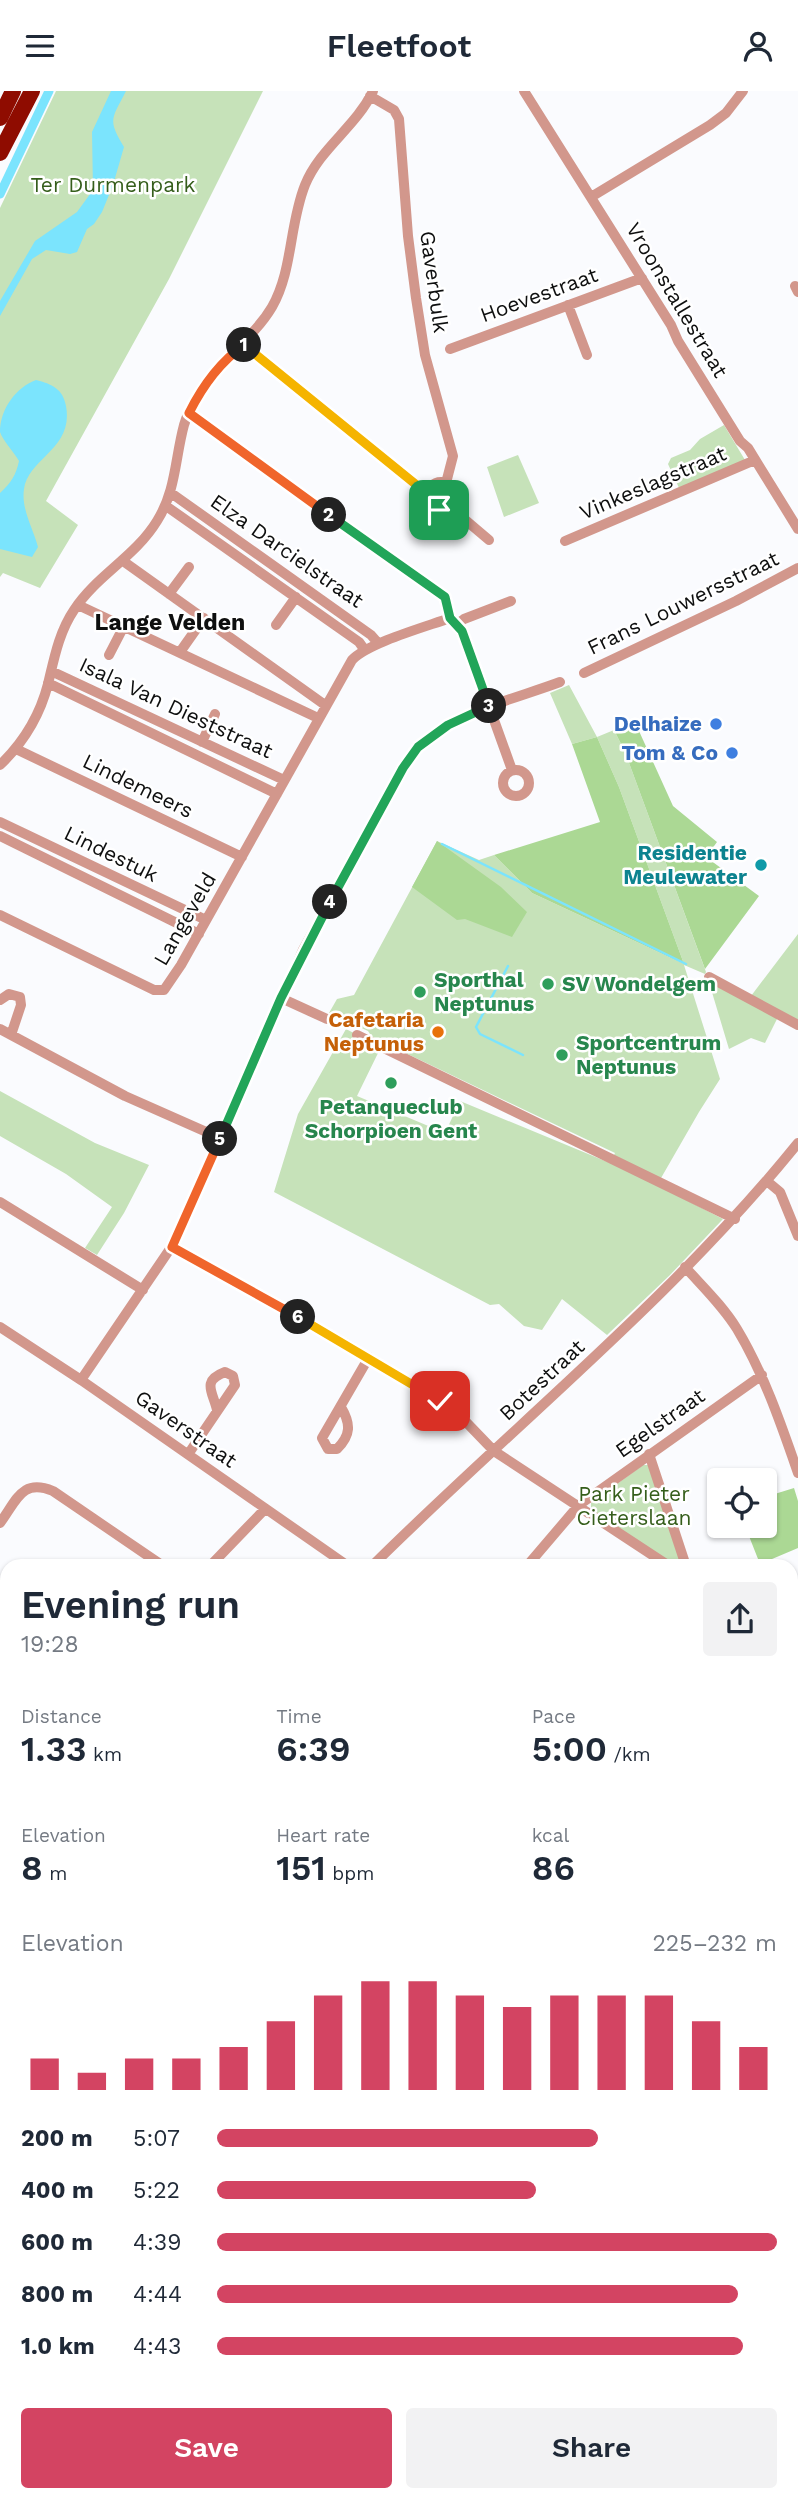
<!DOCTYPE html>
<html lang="en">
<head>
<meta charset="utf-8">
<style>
  body { margin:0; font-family:"Work Sans",sans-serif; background:#f2f2f3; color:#1f2937; height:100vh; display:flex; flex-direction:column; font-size:26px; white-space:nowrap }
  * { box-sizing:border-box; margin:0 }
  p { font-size:23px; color:#747a83 }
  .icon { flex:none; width:38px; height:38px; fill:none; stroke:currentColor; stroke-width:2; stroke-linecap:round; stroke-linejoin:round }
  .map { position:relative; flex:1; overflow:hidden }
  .side { position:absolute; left:0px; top:1468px; width:798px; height:943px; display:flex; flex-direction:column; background:#fff; border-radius:21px 21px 0 0; box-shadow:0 2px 5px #0004 }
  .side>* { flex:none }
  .buttons { position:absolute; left:707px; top:1377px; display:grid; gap:14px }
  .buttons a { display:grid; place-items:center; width:70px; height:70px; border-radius:7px; background:#fff; box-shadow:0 2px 5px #0004; font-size:35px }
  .pin { position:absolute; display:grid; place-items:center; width:60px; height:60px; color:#fff; margin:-30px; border-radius:14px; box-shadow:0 4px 10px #0006 }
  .km { position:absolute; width:35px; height:35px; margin:-18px; border-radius:50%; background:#222; color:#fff; font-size:19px; line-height:35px; text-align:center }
  .round { display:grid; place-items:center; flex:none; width:74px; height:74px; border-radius:7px; background:#f2f2f3 }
  .headline { display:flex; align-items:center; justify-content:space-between; height:119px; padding:0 21px }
  h1 { font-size:38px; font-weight:600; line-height:52px }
  .metrics { display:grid; grid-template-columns:repeat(3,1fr); gap:10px; height:119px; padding:7px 21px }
  .metrics div { display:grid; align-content:center }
  .metrics b { font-size:35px; font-weight:600 }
  .metrics small { font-size:19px; font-weight:400 }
  .metrics p { font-size:19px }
  .chart { height:196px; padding:14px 21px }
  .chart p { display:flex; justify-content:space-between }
  .chart svg { width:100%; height:126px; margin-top:7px; stroke:#d34462; stroke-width:6 }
  .cta { display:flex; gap:14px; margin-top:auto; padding:14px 21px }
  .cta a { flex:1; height:80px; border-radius:7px; background:#d34462; color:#fff; font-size:28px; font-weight:600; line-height:80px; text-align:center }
  .cta a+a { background:#f2f2f3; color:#1f2937 }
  ul { padding:0 21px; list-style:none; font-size:23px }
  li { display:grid; grid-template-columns:112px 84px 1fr; align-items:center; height:52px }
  li i { height:18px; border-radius:9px; background:#d34462 }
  header { display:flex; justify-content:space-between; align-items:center; height:91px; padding:0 21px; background:#fff; font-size:32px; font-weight:600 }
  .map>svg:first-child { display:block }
</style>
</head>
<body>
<header><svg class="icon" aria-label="menu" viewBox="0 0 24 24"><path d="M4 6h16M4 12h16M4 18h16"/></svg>Fleetfoot<svg class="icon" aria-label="person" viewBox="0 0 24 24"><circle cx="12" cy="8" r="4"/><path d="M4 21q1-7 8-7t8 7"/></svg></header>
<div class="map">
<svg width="798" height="2411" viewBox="0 0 798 2411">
  <rect width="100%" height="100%" fill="#fafbfe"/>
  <path fill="#c6e2b9" d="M56,0H263L169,188L46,410L78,434L40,497L3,482L0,486V117Z
    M724,334L745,369L679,397L668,373L671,367L690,359L700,348Z
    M518,364L539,412L504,426L487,376Z
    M569,594L597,646L614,639L625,661L706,881L705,883L684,874L720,988L699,1021L657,1094L723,1128L670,1184L607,1244L562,1208L542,1239L524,1235L499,1213L490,1214L274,1101L298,1023L346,938L381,956L357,1005L445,1042L460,1010L610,1072L615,1062L372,946L368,940L329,922L337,908L354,904L437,750L479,769L494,764L532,802L684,873L619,696L597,646L572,653L550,602Z
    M798,843V930L751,905Z
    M708,888L778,926L765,952L751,947L729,958Z
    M0,1000L95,1052L149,1074L124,1122L97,1164L85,1157L112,1116L66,1083L0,1045Z
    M643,1374H648L684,1475H670L591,1418V1412Z"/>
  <path fill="#abd894" d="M645,635L639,640L673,715L717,751L706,766L759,805L705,878L625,661L614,639Z
    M597,646L619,696L684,873L532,802L494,764L600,731L572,653Z
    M437,750L501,796L527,821L512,846L465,828L457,829L412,796Z
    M794,1397L798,1410V1457L760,1473L745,1435H765V1406Z
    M7,2034V2121L0,2116V2046Z"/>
  <path fill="#7be4fd" d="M111,0H126C112,28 107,28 124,56L113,94L102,121L94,133L87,138L77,161L70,163L46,159L32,168L0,225V210L35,150L77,121L93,99L92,41Z
    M36,289C52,293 63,298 66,315C74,358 28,367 24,398C21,418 33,437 38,456L32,466L0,458V402C11,392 16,384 19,370C14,361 3,350 0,341C0,317 17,296 36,289Z"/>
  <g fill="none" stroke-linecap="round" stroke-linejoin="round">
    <path stroke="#7be4fd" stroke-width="2.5" d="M442,753L686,873
      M508,875L476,936L480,943L523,964
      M0,2051L7,2039
      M0,2114L7,2118"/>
    <path stroke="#7be4fd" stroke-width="9" d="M0,103L49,0"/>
    <path stroke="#d2978c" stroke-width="10" d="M524,0L671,234L678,250L740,350L748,357L798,438
      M370,5L394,19L399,28L408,145L416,207L425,264L453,365L446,392
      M591,106L710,34L726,22L743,0
      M795,195L798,201
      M568,214L587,264
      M243,254L419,396L429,398
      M450,258L642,187
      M189,322L410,483L445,506L450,527
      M427 405a14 14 0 1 1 28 0a14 14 0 1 1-28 0Z
      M171,402L371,544L378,552
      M166,415L359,551L364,558
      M450,416L489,449
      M565,450L755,369
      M123,470L325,614
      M169,503L189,476
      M78,514L318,627
      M450,527L462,540L512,679
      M457,533L464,528L511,510
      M276,534L296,506
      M180,561L204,527
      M109,564L124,535
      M51,580L284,689
      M584,582L736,510L798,477
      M48,592L277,703
      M202,651L215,623
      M16,658L242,766
      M0,674C23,652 40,624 48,593C54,568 59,541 74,519C97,484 135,466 157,430C176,400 175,367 184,334C187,324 192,314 197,305C215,271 252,250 272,216C293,179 289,134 305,94C320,57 356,36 373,0
      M503 692a13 13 0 1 1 26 0a13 13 0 1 1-26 0Z
      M0,731L206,829
      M0,745L199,843
      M0,824L154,899H164L181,874L352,569C368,552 425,536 450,527
      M709,886L798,934
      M281,907L327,928
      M0,909L9,903L20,906L21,914L11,944
      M0,938L125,1005L220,1047
      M357,944L735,1128
      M768,1091L780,1101L798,1145
      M0,1111L143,1199
      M172,1155L345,1252L440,1310L467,1332L494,1360L669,1475
      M685,1176C703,1196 723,1215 737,1238C764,1283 781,1333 798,1382
      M0,1236L81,1289L348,1475
      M81,1289L172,1155L303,859L403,677C412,665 420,653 432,644C466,619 520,606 560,591
      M341,1316C351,1333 351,1344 337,1358H328L322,1347L369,1266
      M189,1362L235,1294L233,1285L225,1281C201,1290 213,1301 217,1319
      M649,1363L686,1475
      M0,1432C17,1409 22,1387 53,1400L163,1475
      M210,1475L265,1418
      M372,1475C514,1334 672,1208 798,1052
      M527,1475L579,1414L762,1284
      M0,1493L7,1498
      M0,1625L7,1630
      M791,1643L798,1653
      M0,1716L7,1706
      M0,1804L7,1808
      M0,1830L7,1820
      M791,1837L798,1844
      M791,1990L798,1983
      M0,2023L7,2010
      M791,2104L798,2111
      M0,2124L7,2128
      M791,2142L798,2132
      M791,2353L798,2341
      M791,2361L798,2365
      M0,2370L7,2376
      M41,2404L49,2411
      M438,2404L449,2411
      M663,2404L675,2411
      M295,2411L299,2404
      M501,2411L505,2404
      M584,2411L586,2404
      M688,2411L691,2404"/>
    <path stroke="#8f0c00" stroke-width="16" d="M0,27L13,0
      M0,62L32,0"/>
  </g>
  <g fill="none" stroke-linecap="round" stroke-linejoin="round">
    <defs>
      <path id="split-1" d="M244,254L419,396L429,398V411L439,419"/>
      <path id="split-2" d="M244,254C220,271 202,296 189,322L329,424"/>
      <path id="split-3" d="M329,424L445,506L450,527L462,540L489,615"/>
      <path id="split-4" d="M330,811L403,677L418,656L448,634L489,615"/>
      <path id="split-5" d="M220,1048L281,907L330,811"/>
      <path id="split-6" d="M220,1048L172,1156L298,1226"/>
      <path id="split-7" d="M298,1226L440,1310"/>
    </defs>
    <use href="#split-1" stroke="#fff" stroke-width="14"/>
    <use href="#split-2" stroke="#fff" stroke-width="14"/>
    <use href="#split-3" stroke="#fff" stroke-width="14"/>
    <use href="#split-4" stroke="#fff" stroke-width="14"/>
    <use href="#split-5" stroke="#fff" stroke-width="14"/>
    <use href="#split-6" stroke="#fff" stroke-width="14"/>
    <use href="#split-7" stroke="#fff" stroke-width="14"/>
    <use href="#split-1" stroke="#f5b400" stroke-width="9"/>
    <use href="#split-2" stroke="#f0652b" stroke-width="9"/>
    <use href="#split-3" stroke="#22a559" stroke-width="9"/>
    <use href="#split-4" stroke="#22a559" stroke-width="9"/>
    <use href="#split-5" stroke="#22a559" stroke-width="9"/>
    <use href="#split-6" stroke="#f0652b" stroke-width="9"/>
    <use href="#split-7" stroke="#f5b400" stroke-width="9"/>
  </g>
  <g fill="#3f7fe0" stroke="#fff" stroke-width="2.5">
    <circle cx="716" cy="633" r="7"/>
    <circle cx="732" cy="662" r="7"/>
  </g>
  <circle fill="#0f9aa8" stroke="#fff" stroke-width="2.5" cx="761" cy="774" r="7"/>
  <g fill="#2e9e5b" stroke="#fff" stroke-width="2.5">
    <circle cx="548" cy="893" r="7"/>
    <circle cx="420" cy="901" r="7"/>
    <circle cx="562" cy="964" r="7"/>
    <circle cx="391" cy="992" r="7"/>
  </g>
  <circle fill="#e8710a" stroke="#fff" stroke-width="2.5" cx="438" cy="941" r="7"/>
  <g text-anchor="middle" stroke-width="5" stroke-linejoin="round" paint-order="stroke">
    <g font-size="21" fill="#355e1b" stroke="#fff">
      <text x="113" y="101">Ter Durmenpark</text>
      <text x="634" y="1410">Park Pieter<tspan x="634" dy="24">Cieterslaan</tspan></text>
    </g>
    <g font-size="21" fill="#0e0f0f" stroke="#fff">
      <text transform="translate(434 191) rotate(82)" y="7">Gaverbulk</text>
      <text transform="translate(539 204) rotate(-20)" y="7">Hoevestraat</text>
      <text transform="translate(677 209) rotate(59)" y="7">Vroonstallestraat</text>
      <text transform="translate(653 392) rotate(-23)" y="7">Vinkeslagstraat</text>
      <text transform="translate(287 460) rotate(35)" y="7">Elza Darcielstraat</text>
      <text transform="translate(683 512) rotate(-26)" y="7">Frans Louwersstraat</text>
      <text transform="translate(176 617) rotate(25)" y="7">Isala Van Dieststraat</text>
      <text transform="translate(138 695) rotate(26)" y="7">Lindemeers</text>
      <text transform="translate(111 763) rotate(26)" y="7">Lindestuk</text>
      <text transform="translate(185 828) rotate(-60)" y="7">Langeveld</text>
      <text transform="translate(542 1289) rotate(-43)" y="7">Botestraat</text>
      <text transform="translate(660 1332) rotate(-35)" y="7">Egelstraat</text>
      <text transform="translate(186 1338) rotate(35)" y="7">Gaverstraat</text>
    </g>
    <g font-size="21" font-weight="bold" fill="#366cbe" stroke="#fff" text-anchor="end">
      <text x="702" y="640">Delhaize</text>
      <text x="718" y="669">Tom &amp; Co</text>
    </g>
    <g font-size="21" font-weight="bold" fill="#0d838f" stroke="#fff" text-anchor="end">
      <text x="747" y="769">Residentie<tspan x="747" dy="24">Meulewater</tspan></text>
    </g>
    <g font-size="21" font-weight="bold" fill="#27864d" stroke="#fff" text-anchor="start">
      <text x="434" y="896">Sporthal<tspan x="434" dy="24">Neptunus</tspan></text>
      <text x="562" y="900">SV Wondelgem</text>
      <text x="576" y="959">Sportcentrum<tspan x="576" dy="24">Neptunus</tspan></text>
      <text x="391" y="1023" text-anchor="middle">Petanqueclub<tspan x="391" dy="24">Schorpioen Gent</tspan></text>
    </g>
    <g font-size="21" font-weight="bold" fill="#c56008" stroke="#fff" text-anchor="end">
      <text x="424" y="936">Cafetaria<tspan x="424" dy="24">Neptunus</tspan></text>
    </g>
    <g font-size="23" font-weight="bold" fill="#0e0f0f" stroke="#fff">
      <text x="170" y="539">Lange Velden</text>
    </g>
  </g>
</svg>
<div class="buttons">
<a><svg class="icon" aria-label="locate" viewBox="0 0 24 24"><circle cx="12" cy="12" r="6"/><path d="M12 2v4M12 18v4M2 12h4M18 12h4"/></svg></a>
</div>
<div class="pin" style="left:439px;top:419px;background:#1e9e55"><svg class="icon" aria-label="arrive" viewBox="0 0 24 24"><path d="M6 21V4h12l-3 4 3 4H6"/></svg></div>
<div class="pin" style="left:440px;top:1310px;background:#d93025"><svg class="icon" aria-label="check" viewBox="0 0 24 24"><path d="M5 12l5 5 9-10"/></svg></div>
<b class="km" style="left:244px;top:254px">1</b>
<b class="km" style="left:329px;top:424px">2</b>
<b class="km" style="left:489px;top:615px">3</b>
<b class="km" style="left:330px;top:811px">4</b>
<b class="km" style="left:220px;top:1048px">5</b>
<b class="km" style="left:298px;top:1226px">6</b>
<section class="side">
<div class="headline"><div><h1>Evening run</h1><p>19:28</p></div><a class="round"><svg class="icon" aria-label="share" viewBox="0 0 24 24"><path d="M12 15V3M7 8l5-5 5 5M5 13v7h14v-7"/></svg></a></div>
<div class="metrics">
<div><p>Distance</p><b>1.33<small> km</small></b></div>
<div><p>Time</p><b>6:39</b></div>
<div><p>Pace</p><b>5:00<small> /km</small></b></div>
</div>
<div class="metrics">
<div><p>Elevation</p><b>8<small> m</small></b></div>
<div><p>Heart rate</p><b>151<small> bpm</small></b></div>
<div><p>kcal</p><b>86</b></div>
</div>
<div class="chart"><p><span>Elevation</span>225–232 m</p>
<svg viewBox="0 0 160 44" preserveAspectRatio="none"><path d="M5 44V33M15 44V38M25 44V33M35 44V33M45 44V29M55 44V20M65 44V11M75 44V6M85 44V6M95 44V11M105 44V15M115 44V11M125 44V11M135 44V11M145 44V20M155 44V29"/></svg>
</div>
<ul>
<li><b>200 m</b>5:07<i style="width:68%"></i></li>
<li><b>400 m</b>5:22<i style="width:57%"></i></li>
<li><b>600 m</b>4:39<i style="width:100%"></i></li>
<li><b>800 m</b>4:44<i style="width:93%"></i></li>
<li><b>1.0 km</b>4:43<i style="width:94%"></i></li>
</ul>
<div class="cta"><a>Save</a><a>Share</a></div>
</section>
</div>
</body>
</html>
